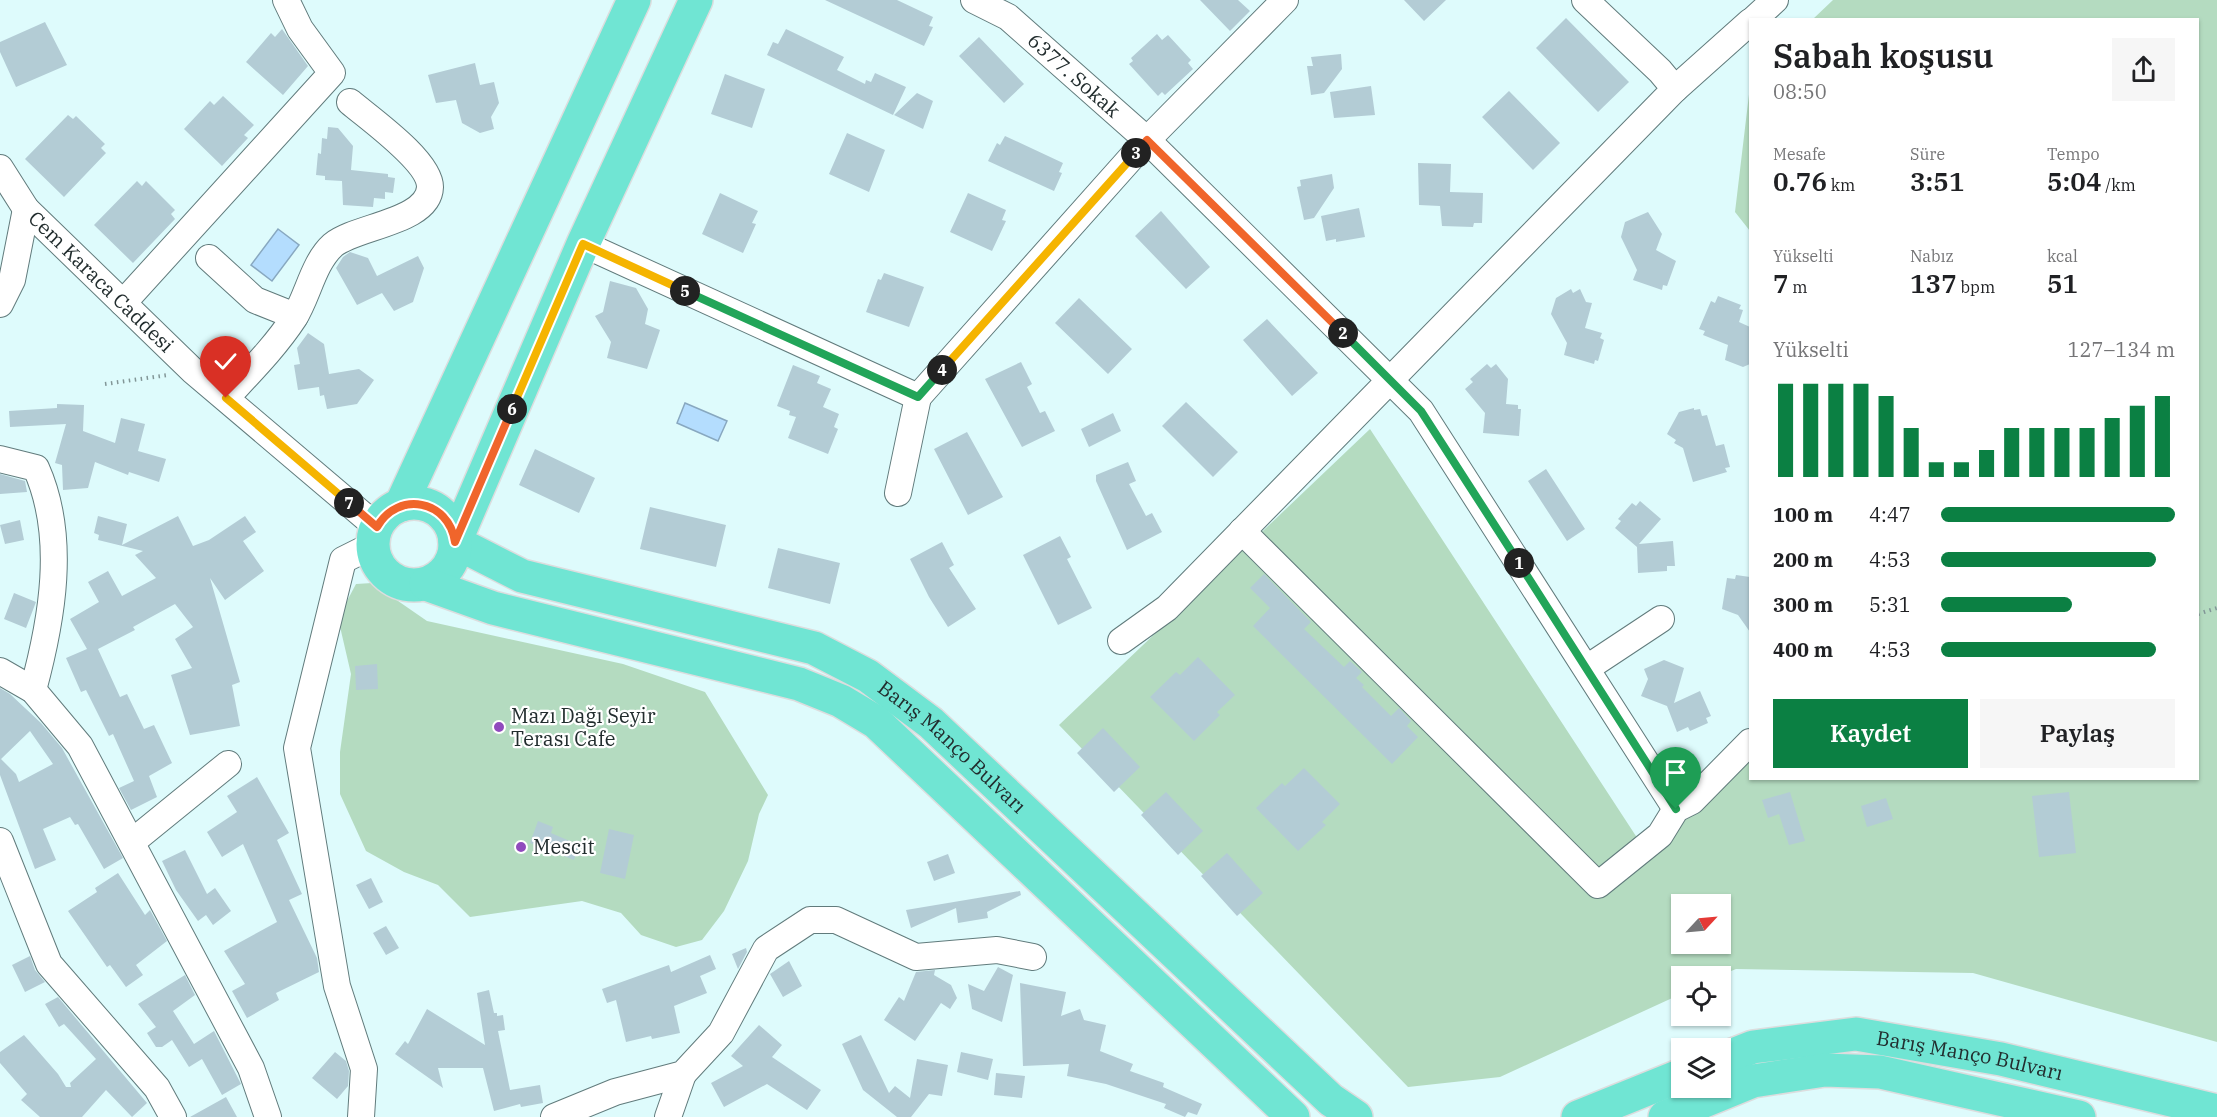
<!DOCTYPE html>
<html lang="tr">
<head>
<meta charset="utf-8">
<style>
  body { margin:0; font-family:"IBM Plex Serif",serif; background:#f6f6f6; color:#202124; height:100vh; display:flex; flex-direction:column; font-size:22px; white-space:nowrap }
  * { box-sizing:border-box; margin:0 }
  p { font-size:20px; color:#757577 }
  .icon { flex:none; width:33px; height:33px; fill:none; stroke:currentColor; stroke-width:2; stroke-linecap:round; stroke-linejoin:round }
  .map { position:relative; flex:1; overflow:hidden }
  .details { position:absolute; left:1749px; top:18px; width:450px; height:762px; display:flex; flex-direction:column; background:#fff; border-radius:0px; box-shadow:0 2px 4px #0004 }
  .details>* { flex:none }
  .needle { width:39px; rotate:64deg }
  .controls { position:absolute; left:1671px; top:894px; display:grid; gap:12px }
  .controls a { display:grid; place-items:center; width:60px; height:60px; border-radius:0px; background:#fff; box-shadow:0 2px 4px #0004; font-size:30px }
  .pin { position:absolute; display:grid; place-items:center; width:51px; height:51px; color:#fff; margin:-62px -26px; border-radius:50% 50% 50% 0; rotate:-45deg; box-shadow:0 0 6px #0007 }
  .pin .icon { rotate:45deg }
  .km { position:absolute; width:30px; height:30px; margin:-15px; border-radius:50%; background:#222; color:#fff; font-size:16px; line-height:30px; text-align:center }
  .round { display:grid; place-items:center; flex:none; width:63px; height:63px; border-radius:0px; background:#f6f6f6 }
  .headline { display:flex; align-items:center; justify-content:space-between; height:102px; padding:0 24px }
  h1 { font-size:33px; font-weight:600; line-height:45px }
  .metrics { display:grid; grid-template-columns:repeat(3,1fr); gap:9px; height:102px; padding:6px 24px }
  .metrics div { display:grid; align-content:center }
  .metrics b { font-size:26px; font-weight:600 }
  .metrics small { font-size:16px; font-weight:400 }
  .metrics p { font-size:16px }
  .chart { height:168px; padding:12px 24px }
  .chart p { display:flex; justify-content:space-between }
  .chart svg { width:100%; height:108px; margin-top:6px; stroke:#0b8043; stroke-width:6 }
  .primary-button { display:flex; gap:12px; margin-top:auto; padding:12px 24px }
  .primary-button a { flex:1; height:69px; border-radius:0px; background:#0b8043; color:#fff; font-size:24px; font-weight:600; line-height:69px; text-align:center }
  .primary-button a+a { background:#f6f6f6; color:#202124 }
  ul { padding:0 24px; list-style:none; font-size:20px }
  li { display:grid; grid-template-columns:96px 72px 1fr; align-items:center; height:45px }
  li i { height:15px; border-radius:8px; background:#0b8043 }
  .map>svg:first-child { display:block }
</style>
</head>
<body>
<div class="map">
<svg width="2217" height="1117" viewBox="0 0 2217 1117">
  <rect width="100%" height="100%" fill="#defbfc"/>
  <path fill="#b4dbc0" fill-rule="evenodd" d="M1833,0H2217V1042L1973,973L1736,969L1719,976H1682L1681,994L1500,1077L1408,1087L1059,725L1370,429L1649,856L1750,754V778H2198V20L1813,19ZM1682,904H1720V944H1682Z
    M1750,86V231L1735,212Z
    M372,583L427,621L623,664L705,692L768,795L759,814L748,861L724,911L702,940L676,947L641,935L621,913L582,901L470,917L438,885L404,872L366,851L340,794V752L351,674L338,618L356,584Z"/>
  <path fill="#b4ddfe" stroke="#88a8c0" stroke-width="1.5" d="M278,229L299,245L272,281L251,265Z
    M685,403L727,421L718,441L677,423Z"/>
  <path fill="#b3ccd5" fill-rule="evenodd" d="M825,0H897L933,17L929,26L933,27L924,46Z
    M1200,0H1238L1250,11L1230,31Z
    M1404,0H1446L1424,21Z
    M1566,18L1629,82L1598,112L1536,48Z
    M45,22L67,65L16,87L0,52V42Z
    M282,29L308,66L283,95L246,62L271,33L275,37Z
    M786,29L844,57L837,70L865,84L866,80L871,82L875,73L906,87L893,115L767,55L773,42L778,44Z
    M1157,34L1162,40L1168,35L1191,60L1188,63L1193,69L1165,95L1162,92L1158,96L1129,64L1133,61L1131,58Z
    M979,37L1024,84L1004,103L959,56Z
    M1341,54L1342,69L1324,93L1311,95L1307,66H1313L1311,57Z
    M475,63L480,85L494,82L499,103L491,117L494,129L480,133L462,123L456,100L436,103L428,75Z
    M725,74L765,89L752,128L711,114Z
    M1371,86L1375,115L1334,118L1330,92Z
    M1509,91L1560,143L1533,170L1482,117Z
    M917,93L933,101L923,129L894,115Z
    M223,96L254,125L244,135L248,138L222,166L184,129L210,101L214,105Z
    M68,115L73,119L76,116L105,144L101,148L106,153L64,197L25,159Z
    M328,127L338,128L353,146L351,170L388,174V177L395,178L393,193L385,192V199L374,198L373,207L343,205L342,181L325,180V176L316,175L318,153L321,154L322,138L327,139Z
    M847,133L885,150L869,192L829,174Z
    M1005,136L1063,163L1059,172L1062,173L1054,191L988,161L997,143L1000,145Z
    M1418,163L1451,164L1450,192L1483,193L1482,223H1474L1473,227L1442,226L1440,206L1419,205Z
    M1332,174L1334,188L1314,218L1304,220L1297,187L1301,186L1300,180Z
    M137,181L142,186L146,181L175,210L171,214L175,219L133,263L94,225Z
    M720,193L758,211L752,223L756,224L743,253L702,234Z
    M968,193L1006,210L1002,220L1006,221L992,251L950,232Z
    M1359,208L1365,237L1336,242V239L1326,241L1321,216Z
    M1161,211L1210,267L1186,289L1135,236Z
    M1648,212L1662,234L1656,250L1676,261L1667,286L1663,285L1662,290L1633,280L1637,270L1621,237L1625,222Z
    M350,252L368,258L377,276L418,256L424,268L413,302L394,311L382,293L357,305L336,268L343,257Z
    M884,273L924,287L909,327L866,312L878,279L881,280Z
    M610,281L636,288L648,309L645,324L660,330L647,369L607,358L611,342L595,316L603,312Z
    M1571,289L1573,293L1580,289L1586,302L1592,303L1585,328L1602,333L1600,338L1604,340L1598,361L1595,360L1594,364L1564,355L1567,343L1551,314L1556,298Z
    M1718,296L1741,305L1739,309L1743,310L1739,322L1750,327V364L1743,367L1725,360L1728,345L1703,335L1705,331L1699,329L1711,301L1715,303Z
    M1079,298L1132,349L1108,374L1055,323Z
    M1267,319L1318,373L1292,396L1243,340Z
    M308,333L324,344L329,374L359,369L374,380L357,404L327,409L324,395L320,396L319,387L298,390L294,365L300,364L297,348Z
    M1021,362L1032,384L1027,387L1040,413L1045,411L1055,431L1022,447L985,379Z
    M1487,364L1491,368L1496,364L1508,379L1506,404L1518,405V409H1521L1519,436L1483,433L1485,413L1465,389L1473,382L1470,379Z
    M793,365L820,376L817,383L831,389L823,407L839,414L834,427L838,429L828,454L788,438L796,417L789,415L790,411L777,406Z
    M1186,402L1238,452L1213,477L1162,426Z
    M57,404L84,405L83,431L115,443L121,418L145,424L138,451L166,459L159,482L129,472L128,475L95,462L88,488L63,490L62,465L55,463L66,424L10,427L9,411L57,408Z
    M1694,408V410L1700,409L1702,416L1707,415L1716,446L1724,444L1730,467L1725,468L1727,472L1693,482L1683,448L1674,443L1676,440L1667,434L1679,412Z
    M1113,413L1121,431L1089,447L1081,429Z
    M967,432L1003,497L968,515L934,449Z
    M535,449L595,478L579,513L519,485Z
    M1128,462L1136,481L1129,484L1146,516L1152,513L1162,532L1127,550L1096,481V475Z
    M1546,469L1585,529L1567,541L1528,481Z
    M0,474L25,481L27,492L0,494Z
    M1640,501L1661,519L1639,544L1673,541L1675,566H1667V571L1638,573L1637,547L1615,528L1621,521L1618,519L1632,503L1636,506Z
    M650,507L726,525L716,567L640,549Z
    M98,516L127,524L122,545L178,516L193,546L209,540L245,516L256,532L243,541L264,571L225,600L210,578L240,682L232,685L240,726L190,735L171,675L192,668L175,639L193,627L175,604L133,627L135,630L98,649L120,697L127,694L144,729L154,725L172,763L149,776L157,797L131,810L119,788L134,781L113,734L109,736L86,690L81,692L66,658L87,649L70,619L99,602L88,582L108,571L122,596L156,578L135,555L143,551L98,540L99,535L94,533Z
    M20,520L24,540L5,544L0,525Z
    M1060,536L1071,557L1067,559L1092,608L1058,625L1023,555Z
    M942,542L954,565L949,568L976,609L948,627L929,597L910,559Z
    M778,548L840,563L830,604L768,588Z
    M1264,574L1311,622L1304,629L1344,667L1350,661L1362,672L1356,678L1364,685L1362,687L1391,716L1399,708L1411,721L1407,726L1418,737L1392,764L1253,626L1270,608L1250,588Z
    M1736,575L1750,577V632L1738,615L1722,609L1727,578L1735,579Z
    M14,593L36,602L26,628L4,619Z
    M1198,657L1235,695L1217,712L1220,715L1194,741L1150,697L1176,672L1180,675Z
    M1664,660L1684,668L1674,703L1700,691L1711,716L1706,718L1708,723L1690,731L1688,727L1677,732L1667,706L1641,696L1648,679L1644,669Z
    M377,664L378,689L356,690L355,666Z
    M0,688L10,694L41,723L62,748L123,858L104,869L78,824L75,825L70,817L43,829L56,860L35,869L0,775ZM30,731L53,764L19,782L16,774L1,759Z
    M1103,728L1140,767L1114,792L1077,753Z
    M1304,768L1340,804L1322,822L1326,825L1298,851L1256,808L1282,783L1285,786Z
    M257,777L289,833L277,840L302,894L289,900L317,958L319,972L276,993L279,1000L247,1018L232,991L245,984L224,951L277,922L243,844L222,857L207,832L237,812L227,796Z
    M1166,792L1203,831L1178,855L1141,815Z
    M1790,792L1805,841L1789,845L1779,814L1768,818L1762,800Z
    M2069,792L2076,853L2039,857L2032,796Z
    M1886,798L1893,819L1867,827L1861,806Z
    M538,821L553,827L551,833L579,845L574,860L530,843Z
    M609,829L634,835L625,879L600,873Z
    M185,850L207,894L215,888L231,911L213,925L206,915L198,921L176,890L162,861Z
    M1227,853L1263,893L1237,916L1201,876Z
    M948,854L955,873L934,881L927,862Z
    M118,873L145,915L150,910L167,941L136,965L143,975L126,987L110,965L107,967L68,911L97,892L95,888Z
    M371,878L383,902L369,909L356,885Z
    M1020,891L1021,895L987,912L988,918L958,923L956,908L911,928L906,910Z
    M386,926L399,948L386,955L373,933Z
    M746,948L747,952L738,969L732,954Z
    M710,955L716,969L700,976L707,993L674,1006L680,1033L652,1039L651,1036L626,1042L616,1000L607,1003L602,989L669,965L671,972Z
    M30,956L35,970L45,982L25,992L12,965Z
    M789,961L802,986L783,997L770,974Z
    M998,967L1013,975L1002,1022L972,1009L968,984L984,991Z
    M935,970L934,975L951,985L957,998L950,1009L941,1003L915,1041L884,1020L899,997L904,1001L916,972Z
    M185,975L195,995L173,1011L194,1044L214,1031L241,1084L222,1095L202,1059L189,1067L172,1040L162,1047H156L147,1033L156,1027L138,1004Z
    M1020,983L1066,992L1061,1016L1080,1009L1084,1020L1106,1025L1100,1051L1133,1064L1130,1071L1164,1083L1163,1087L1202,1104L1197,1115L1188,1112L1185,1117L1164,1108L1166,1104L1106,1084L1067,1076L1069,1064L1023,1066Z
    M489,990L494,1013H497V1016L503,1015L505,1030L498,1031L510,1090L540,1085L543,1103L521,1107L520,1104L494,1111L483,1068H438L443,1088L395,1054L405,1041L408,1044L427,1009L485,1045L477,993Z
    M58,997L147,1103L132,1117L106,1090L82,1117H40L21,1100L27,1094L0,1063V1052L24,1035L58,1074L66,1087H71L70,1083L96,1059L64,1024L59,1027L45,1004Z
    M759,1025L782,1045L772,1057L821,1090L807,1110L767,1084L724,1107L711,1083L743,1066L731,1056Z
    M861,1035L889,1093L895,1086L910,1098L917,1059L948,1065L942,1096L929,1094L911,1117H897L863,1090L842,1044Z
    M335,1052L346,1061L349,1071L348,1086L337,1099L312,1078Z
    M961,1052L993,1059L988,1080L957,1072Z
    M996,1073L1025,1076L1022,1098L994,1095Z
    M226,1097L237,1117H190Z"/>
  <g fill="none" stroke-linecap="round" stroke-linejoin="round">
    <defs>
      <g id="minor">
        <path id="s1" d="M974,0L1008,17L1147,140L1421,411L1676,809"/>
        <path d="M1753,20L1775,0"/>
        <path d="M1675,89L1750,22"/>
        <path id="s2" d="M0,168L26,209L192,370L377,527"/>
        <path d="M583,244L918,397L1147,140L1285,0"/>
        <path d="M209,258L255,300L295,316"/>
        <path d="M123,303L332,73L300,29L286,0"/>
        <path d="M0,304L12,280L26,209"/>
        <path d="M226,398C250,372 275,347 294,318C308,296 313,263 333,245C356,226 429,222 430,187C430,161 370,119 350,102"/>
        <path d="M0,459L36,468C67,537 52,620 33,690"/>
        <path d="M898,493L918,397"/>
        <path d="M1242,531L1598,885L1660,835L1676,809L1692,801L1750,742"/>
        <path d="M1121,641L1167,608L1675,89L1660,71L1585,0"/>
        <path d="M1587,668L1661,619"/>
        <path d="M0,671L33,690L80,746L251,1068L268,1117"/>
        <path d="M0,841L49,964L157,1088L173,1117"/>
        <path d="M132,842L228,764"/>
        <path d="M361,1117L364,1069L337,986L297,748L343,560L373,545"/>
        <path d="M554,1117L615,1092L683,1074L721,1033L766,949L810,920H836L916,957L997,950L1033,957"/>
        <path d="M668,1117L683,1074"/>
      </g>
      <g id="major">
        <path id="s3" d="M696,0L583,244L455,542L522,576L814,648L868,676L931,723L1331,1100L1356,1117"/>
        <circle cx="414" cy="544" r="41"/>
        <path d="M401,505L634,0"/>
        <path d="M426,584L493,608L799,684L841,701L876,722L1293,1117"/>
        <path id="s4" d="M1720,1060L1753,1047L1856,1034L2001,1059L2217,1111"/>
        <path d="M1578,1117L1682,1075"/>
        <path d="M1665,1117L1753,1081L1825,1070L1880,1072L2079,1117"/>
      </g>
    </defs>
    <use href="#minor" stroke="#617b7c" stroke-width="28"/>
    <use href="#major" stroke="#dcddde" stroke-width="36"/>
    <path stroke="#829697" stroke-width="4" stroke-dasharray="1.5 4.5" stroke-linecap="butt" d="M105,384L168,375
      M2198,614L2217,608"/>
    <use href="#minor" stroke="#fff" stroke-width="26"/>
    <use href="#major" stroke="#70e5d3" stroke-width="33"/>
  </g>
  <g fill="none" stroke-linecap="round" stroke-linejoin="round">
    <defs>
      <path id="split-1" d="M1519,563L1676,809"/>
      <path id="split-2" d="M1343,333L1421,411L1519,563"/>
      <path id="split-3" d="M1136,153L1147,140L1343,333"/>
      <path id="split-4" d="M942,370L1136,153"/>
      <path id="split-5" d="M685,291L918,397L942,370"/>
      <path id="split-6" d="M512,409L583,244L685,291"/>
      <path id="split-7" d="M349,503L377,527C398,490 449,500 455,542L512,409"/>
      <path id="split-8" d="M226,398L349,503"/>
    </defs>
    <use href="#split-1" stroke="#fff" stroke-width="12"/>
    <use href="#split-2" stroke="#fff" stroke-width="12"/>
    <use href="#split-3" stroke="#fff" stroke-width="12"/>
    <use href="#split-4" stroke="#fff" stroke-width="12"/>
    <use href="#split-5" stroke="#fff" stroke-width="12"/>
    <use href="#split-6" stroke="#fff" stroke-width="12"/>
    <use href="#split-7" stroke="#fff" stroke-width="12"/>
    <use href="#split-8" stroke="#fff" stroke-width="12"/>
    <use href="#split-1" stroke="#22a559" stroke-width="8"/>
    <use href="#split-2" stroke="#22a559" stroke-width="8"/>
    <use href="#split-3" stroke="#f0652b" stroke-width="8"/>
    <use href="#split-4" stroke="#f5b400" stroke-width="8"/>
    <use href="#split-5" stroke="#22a559" stroke-width="8"/>
    <use href="#split-6" stroke="#f5b400" stroke-width="8"/>
    <use href="#split-7" stroke="#f0652b" stroke-width="8"/>
    <use href="#split-8" stroke="#f5b400" stroke-width="8"/>
  </g>
  <g fill="#904abd" stroke="#fff" stroke-width="2">
    <circle cx="499" cy="727" r="6"/>
    <circle cx="521" cy="847" r="6"/>
  </g>
  <g text-anchor="middle" stroke-width="4.5" stroke-linejoin="round" paint-order="stroke">
    <g font-size="20" fill="#222d2e" stroke="#fff">
      <text dy="7" stroke="none"><textPath href="#s1" startOffset="126">6377. Sokak</textPath></text>
      <text dy="7" stroke="none"><textPath href="#s2" startOffset="153">Cem Karaca Caddesi</textPath></text>
      <text dy="7" stroke="none"><textPath href="#s3" startOffset="1140">Barış Manço Bulvarı</textPath></text>
      <text dy="7" stroke="none"><textPath href="#s4" startOffset="255">Barış Manço Bulvarı</textPath></text>
    </g>
    <g font-size="20" fill="#222d2e" stroke="#fff" text-anchor="start">
      <text x="511" y="723">Mazı Dağı Seyir<tspan x="511" dy="23">Terası Cafe</tspan></text>
      <text x="533" y="854">Mescit</text>
    </g>
  </g>
</svg>
<div class="controls">
<a><svg class="needle" viewBox="-14 -14 28 28"><path d="M0-13l5 13h-10z" fill="#e53935"/><path d="M0 13l5-13h-10z" fill="#757577"/></svg></a>
<a><svg class="icon" aria-label="locate" viewBox="0 0 24 24"><circle cx="12" cy="12" r="6"/><path d="M12 2v4M12 18v4M2 12h4M18 12h4"/></svg></a>
<a><svg class="icon" aria-label="layers" viewBox="0 0 24 24"><path d="M12 4l9 5-9 5-9-5zM3 14l9 5 9-5"/></svg></a>
</div>
<div class="pin" style="left:1676px;top:809px;background:#1e9e55"><svg class="icon" aria-label="arrive" viewBox="0 0 24 24"><path d="M6 21V4h12l-3 4 3 4H6"/></svg></div>
<div class="pin" style="left:226px;top:398px;background:#d93025"><svg class="icon" aria-label="check" viewBox="0 0 24 24"><path d="M5 12l5 5 9-10"/></svg></div>
<b class="km" style="left:1519px;top:563px">1</b>
<b class="km" style="left:1343px;top:333px">2</b>
<b class="km" style="left:1136px;top:153px">3</b>
<b class="km" style="left:942px;top:370px">4</b>
<b class="km" style="left:685px;top:291px">5</b>
<b class="km" style="left:512px;top:409px">6</b>
<b class="km" style="left:349px;top:503px">7</b>
<section class="details">
<div class="headline"><div><h1>Sabah koşusu</h1><p>08:50</p></div><a class="round"><svg class="icon" aria-label="share" viewBox="0 0 24 24"><path d="M12 15V3M7 8l5-5 5 5M5 13v7h14v-7"/></svg></a></div>
<div class="metrics">
<div><p>Mesafe</p><b>0.76<small> km</small></b></div>
<div><p>Süre</p><b>3:51</b></div>
<div><p>Tempo</p><b>5:04<small> /km</small></b></div>
</div>
<div class="metrics">
<div><p>Yükselti</p><b>7<small> m</small></b></div>
<div><p>Nabız</p><b>137<small> bpm</small></b></div>
<div><p>kcal</p><b>51</b></div>
</div>
<div class="chart"><p><span>Yükselti</span>127–134 m</p>
<svg viewBox="0 0 160 44" preserveAspectRatio="none"><path d="M5 44V6M15 44V6M25 44V6M35 44V6M45 44V11M55 44V24M65 44V38M75 44V38M85 44V33M95 44V24M105 44V24M115 44V24M125 44V24M135 44V20M145 44V15M155 44V11"/></svg>
</div>
<ul>
<li><b>100 m</b>4:47<i style="width:100%"></i></li>
<li><b>200 m</b>4:53<i style="width:92%"></i></li>
<li><b>300 m</b>5:31<i style="width:56%"></i></li>
<li><b>400 m</b>4:53<i style="width:92%"></i></li>
</ul>
<div class="primary-button"><a>Kaydet</a><a>Paylaş</a></div>
</section>
</div>
</body>
</html>
